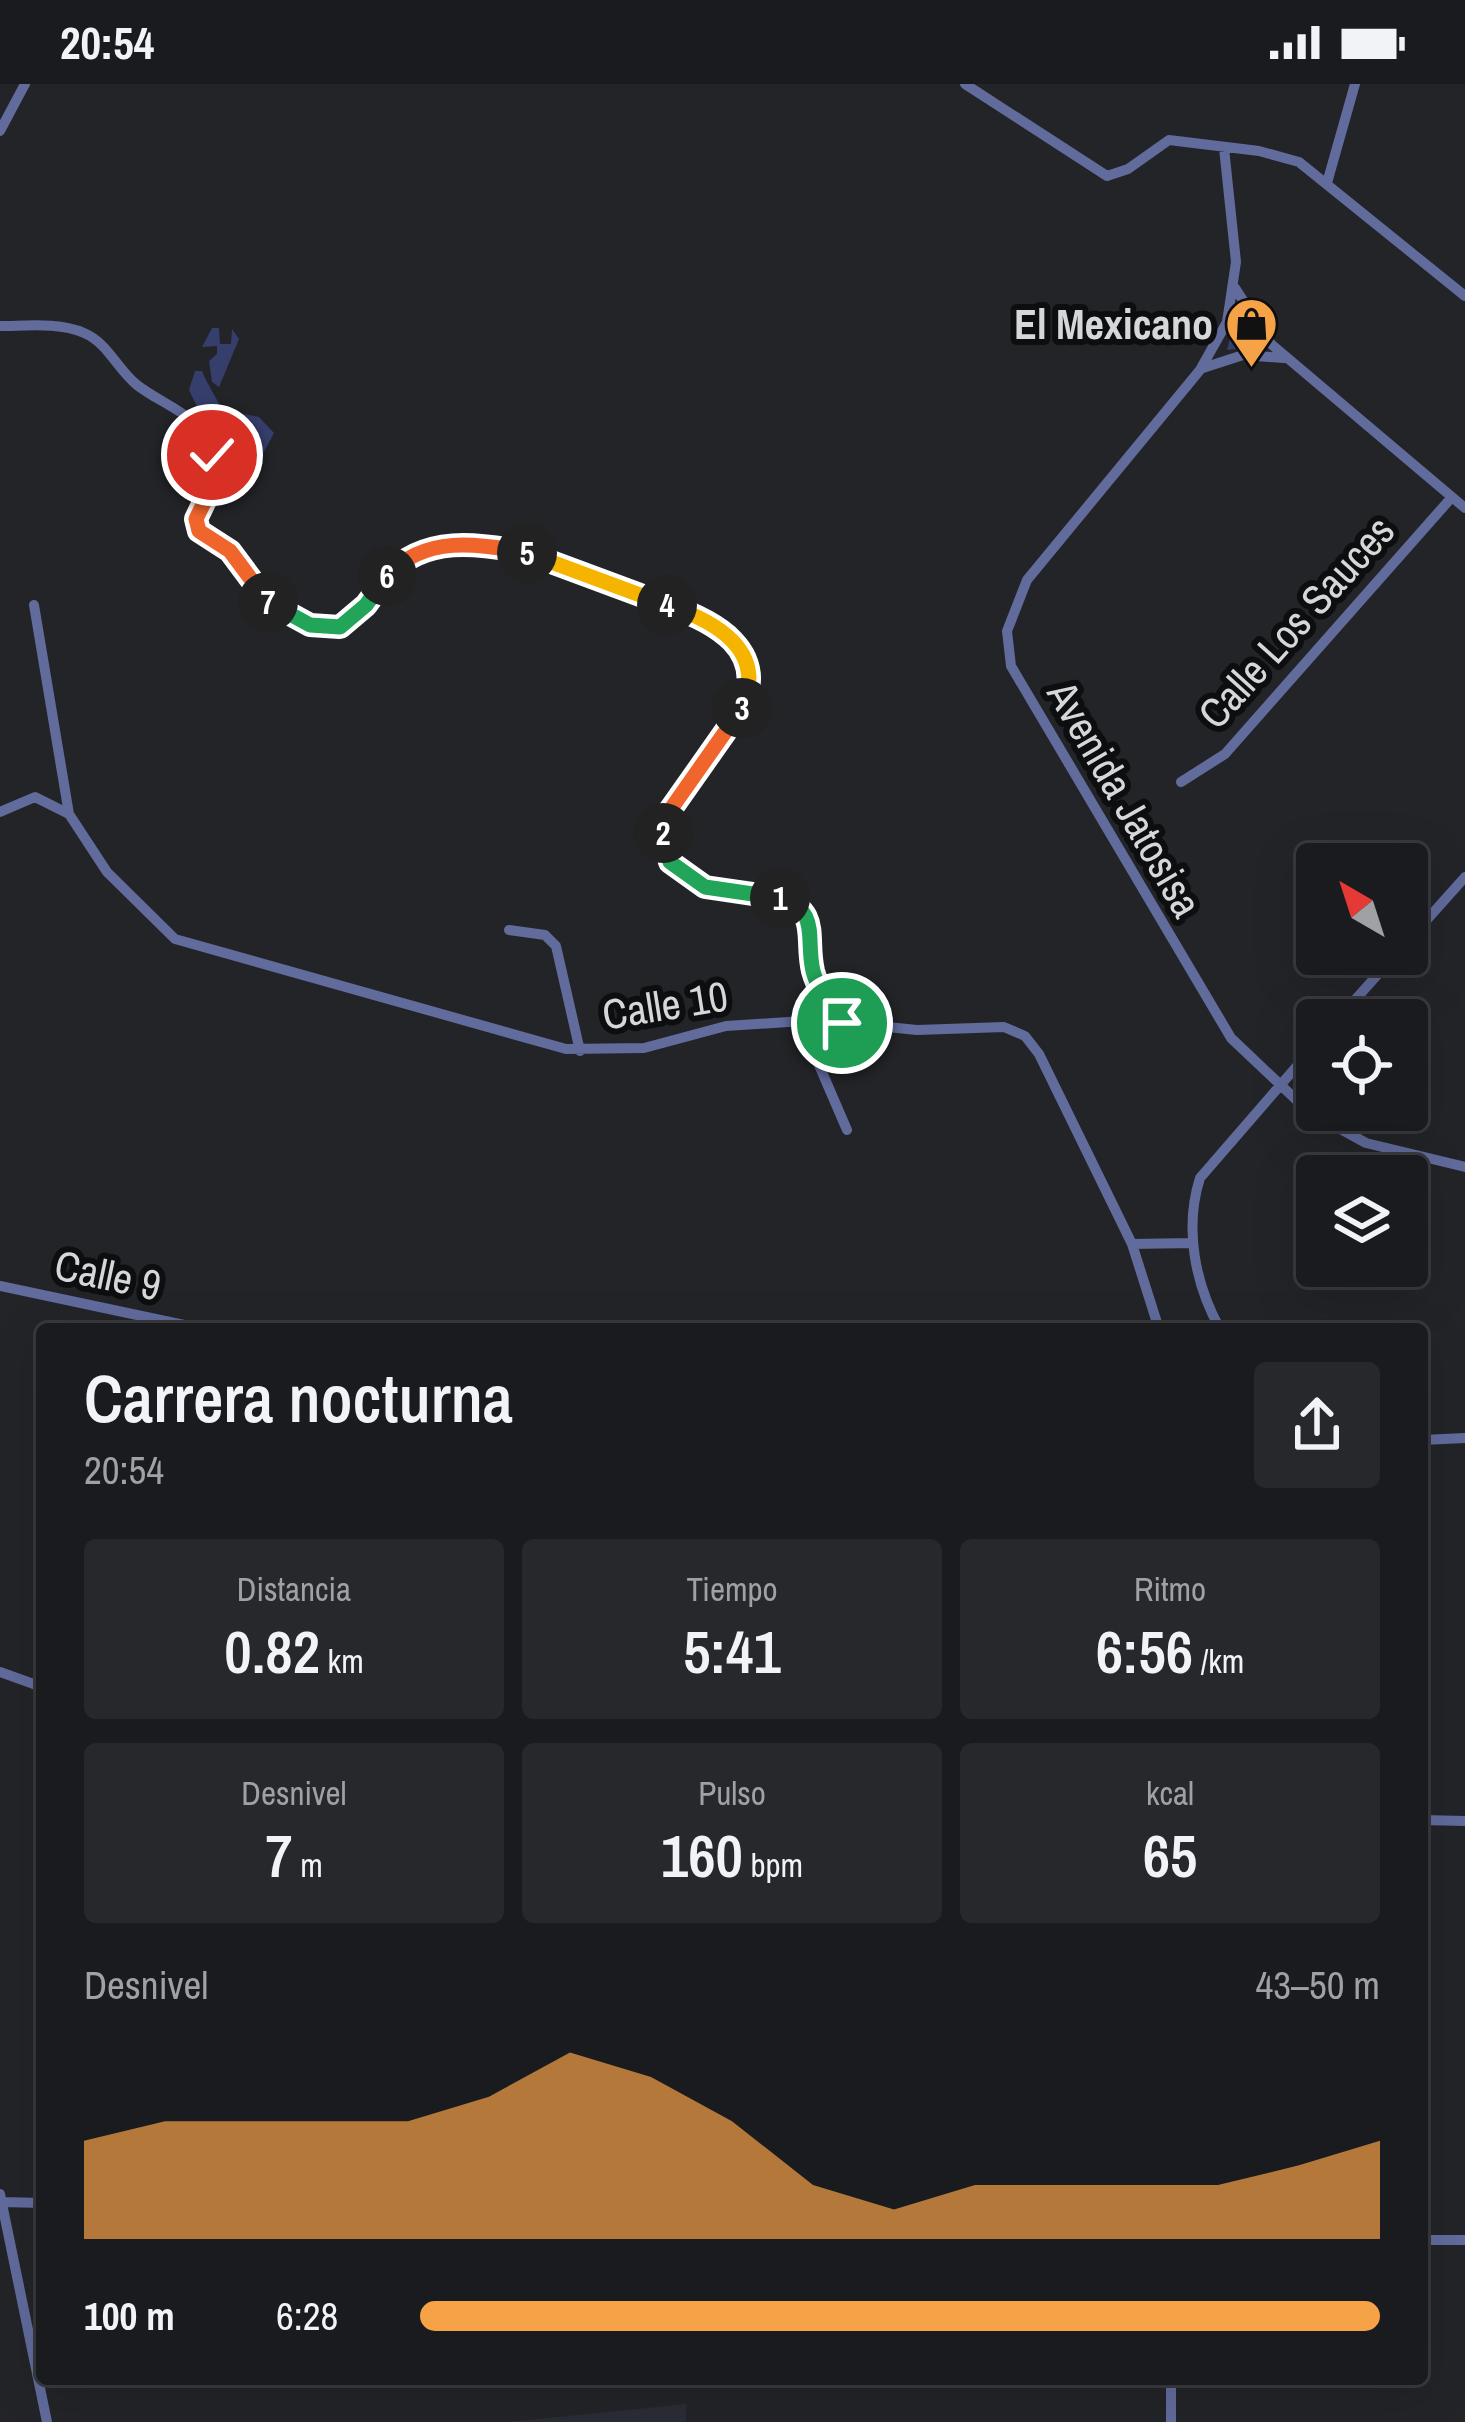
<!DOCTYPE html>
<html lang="es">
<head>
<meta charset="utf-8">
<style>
  body { margin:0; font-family:"Archivo Narrow",sans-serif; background:#27282b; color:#f1f3f6; height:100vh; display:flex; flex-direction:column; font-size:45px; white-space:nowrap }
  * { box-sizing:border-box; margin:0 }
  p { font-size:39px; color:#9fa1a4 }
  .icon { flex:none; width:66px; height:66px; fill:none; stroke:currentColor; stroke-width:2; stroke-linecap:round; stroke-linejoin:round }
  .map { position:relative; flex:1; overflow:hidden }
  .side { position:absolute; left:36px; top:1239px; width:1392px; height:1062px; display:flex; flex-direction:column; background:#1a1b1e; border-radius:12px; box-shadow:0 12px 48px #0002,0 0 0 3px #38393c }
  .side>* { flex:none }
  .needle { width:78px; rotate:321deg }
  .tools { position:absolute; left:1296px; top:759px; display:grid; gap:24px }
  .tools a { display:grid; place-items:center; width:132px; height:132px; border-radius:12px; background:#1a1b1e; box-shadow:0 12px 48px #0002,0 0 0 3px #38393c; font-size:60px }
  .pin { position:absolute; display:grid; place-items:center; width:102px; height:102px; color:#fff; margin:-51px; border:6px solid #fff; border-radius:50%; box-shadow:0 3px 12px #0007 }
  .km { position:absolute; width:60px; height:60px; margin:-30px; border-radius:50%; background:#222; color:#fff; font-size:33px; line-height:60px; text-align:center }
  .round { display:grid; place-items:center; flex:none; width:126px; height:126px; border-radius:12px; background:#27282b }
  .headline { display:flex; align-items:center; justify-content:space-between; height:204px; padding:0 48px }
  h1 { font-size:66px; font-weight:600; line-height:90px }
  .metrics { display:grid; grid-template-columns:repeat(3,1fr); gap:18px; height:204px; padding:12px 48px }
  .metrics div { display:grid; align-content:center; border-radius:12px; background:#27282b; text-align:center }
  .metrics b { font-size:60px; font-weight:600 }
  .metrics small { font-size:33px; font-weight:400 }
  .metrics p { font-size:33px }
  .chart { height:336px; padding:24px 48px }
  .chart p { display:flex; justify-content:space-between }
  .chart svg { width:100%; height:216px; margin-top:12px; fill:#f6a247; opacity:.7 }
  ul { padding:0 48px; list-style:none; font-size:39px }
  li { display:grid; grid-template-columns:192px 144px 1fr; align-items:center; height:90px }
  li i { height:30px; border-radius:15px; background:#f6a247 }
  .status { display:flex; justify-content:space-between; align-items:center; height:84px; padding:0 60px; background:#1a1b1e; direction:ltr }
  .status svg { height:33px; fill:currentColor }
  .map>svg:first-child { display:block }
</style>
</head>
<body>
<div class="status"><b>20:54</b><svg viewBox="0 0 49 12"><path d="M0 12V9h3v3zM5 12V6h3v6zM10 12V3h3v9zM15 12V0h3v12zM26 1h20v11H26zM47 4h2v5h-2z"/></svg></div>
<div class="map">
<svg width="1465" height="2338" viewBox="0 0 1465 2338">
  <rect width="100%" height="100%" fill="#232428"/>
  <path fill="#2a2c36" d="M686,2320V2338H508Z"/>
  <path fill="#363e6c" d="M1237,228L1261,255L1259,262L1227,266Z
    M212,244H219L220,260H231L232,245L239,255L219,303L212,298L209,277L217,270V262L202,263Z
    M195,287H202C215,320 267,381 228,417L214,357L189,306Z
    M229,327L259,333L274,349L246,402L239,400L243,368Z"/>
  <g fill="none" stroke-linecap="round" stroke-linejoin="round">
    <path stroke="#616b9c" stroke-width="10" d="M965,0L1107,92L1128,85L1169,56L1259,67L1299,78L1465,212
      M0,47L25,0
      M1224,64L1236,178L1227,238L1200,286L1027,496L1007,547L1011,582L1231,954L1308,1027L1366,1059L1465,1083
      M1327,99L1355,0
      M1235,204L1271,260L1465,424
      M0,242C26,242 59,238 84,249C108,259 117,285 137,301C168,325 205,330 213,376C218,403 193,421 199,447C208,456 220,459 230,468C267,497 276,555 341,543L402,477L467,459L526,469L711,537C822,618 662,674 663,754C663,823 763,796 800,822C819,836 808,862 812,882C816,903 831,922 842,939
      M1203,284L1243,271L1284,274
      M34,521L69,730
      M1181,698L1225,670L1452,413
      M0,728L35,713L69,730L107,788L175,855L566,965L644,964L726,942L819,936L917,946L1004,943L1025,952L1039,970L1132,1160L1159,1245
      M509,846L545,851L556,862L580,967
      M1407,858L1465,793
      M1337,936L1396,870
      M800,937L847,1046
      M1132,1160L1192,1159
      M0,1202L203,1245
      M1220,1245C1195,1200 1184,1144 1200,1094L1317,959
      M1422,1356L1465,1354
      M0,1588L42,1603
      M1422,1736L1465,1737
      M0,2110L47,2338
      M2,2118L42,2119
      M1422,2156H1465
      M1171,2295V2338"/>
  </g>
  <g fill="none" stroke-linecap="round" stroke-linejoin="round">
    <defs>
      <path id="split-1" d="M780,814C821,828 805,853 813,887C818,906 831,923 842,939"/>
      <path id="split-2" d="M663,749L670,778L705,803L780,814"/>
      <path id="split-3" d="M663,749L666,732L742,624"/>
      <path id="split-4" d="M667,521C715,537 768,566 742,624"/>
      <path id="split-5" d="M527,469L667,521"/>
      <path id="split-6" d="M387,492C424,451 479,459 527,469"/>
      <path id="split-7" d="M268,518L310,541L340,543L366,521L387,492"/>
      <path id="split-8" d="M212,402L196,435L199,447L230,467L268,518"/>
      <path id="split-9" d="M212,402V371"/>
    </defs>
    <use href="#split-1" stroke="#fff" stroke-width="24"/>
    <use href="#split-2" stroke="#fff" stroke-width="24"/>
    <use href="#split-3" stroke="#fff" stroke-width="24"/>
    <use href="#split-4" stroke="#fff" stroke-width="24"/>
    <use href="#split-5" stroke="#fff" stroke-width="24"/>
    <use href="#split-6" stroke="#fff" stroke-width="24"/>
    <use href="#split-7" stroke="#fff" stroke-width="24"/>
    <use href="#split-8" stroke="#fff" stroke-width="24"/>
    <use href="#split-9" stroke="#fff" stroke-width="24"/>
    <use href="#split-1" stroke="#22a559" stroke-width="15"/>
    <use href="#split-2" stroke="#22a559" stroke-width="15"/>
    <use href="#split-3" stroke="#f0652b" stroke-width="15"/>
    <use href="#split-4" stroke="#f5b400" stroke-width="15"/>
    <use href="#split-5" stroke="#f5b400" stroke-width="15"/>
    <use href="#split-6" stroke="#f0652b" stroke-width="15"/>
    <use href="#split-7" stroke="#22a559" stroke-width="15"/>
    <use href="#split-8" stroke="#f0652b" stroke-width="15"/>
    <use href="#split-9" stroke="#f5b400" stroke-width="15"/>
  </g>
  <defs>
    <symbol id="shop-pin" viewBox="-11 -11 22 30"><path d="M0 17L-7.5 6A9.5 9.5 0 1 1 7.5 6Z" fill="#f6a247" stroke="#0d0e0f"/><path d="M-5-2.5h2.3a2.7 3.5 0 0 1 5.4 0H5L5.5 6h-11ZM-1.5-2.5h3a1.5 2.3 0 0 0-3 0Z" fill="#111"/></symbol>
  </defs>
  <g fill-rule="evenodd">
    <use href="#shop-pin" x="1222" y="210" width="59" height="81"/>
  </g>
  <g text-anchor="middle" stroke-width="12" stroke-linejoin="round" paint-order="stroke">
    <g font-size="42" font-weight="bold" fill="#d6d7d9" stroke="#0d0e0f" text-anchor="end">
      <text x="1213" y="255">El Mexicano</text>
    </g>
    <g font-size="42" fill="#d6d7d9" stroke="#0d0e0f">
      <text transform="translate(1296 538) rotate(-48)" y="15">Calle Los Sauces</text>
      <text transform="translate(1125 715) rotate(60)" y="15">Avenida Jatosisa</text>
      <text transform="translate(665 921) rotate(-9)" y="15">Calle 10</text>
      <text transform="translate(108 1191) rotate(12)" y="15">Calle 9</text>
    </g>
  </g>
</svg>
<div class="tools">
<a><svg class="needle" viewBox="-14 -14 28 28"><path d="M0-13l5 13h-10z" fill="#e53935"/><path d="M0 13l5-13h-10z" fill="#9fa1a4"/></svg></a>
<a><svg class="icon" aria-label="locate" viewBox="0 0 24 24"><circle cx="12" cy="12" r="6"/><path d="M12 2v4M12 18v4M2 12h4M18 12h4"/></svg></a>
<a><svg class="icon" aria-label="layers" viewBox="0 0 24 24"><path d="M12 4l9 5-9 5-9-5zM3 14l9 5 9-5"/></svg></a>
</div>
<div class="pin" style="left:842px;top:939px;background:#1e9e55"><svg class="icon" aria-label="arrive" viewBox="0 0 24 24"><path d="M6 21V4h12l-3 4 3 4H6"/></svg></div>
<div class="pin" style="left:212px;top:371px;background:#d93025"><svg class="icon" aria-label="check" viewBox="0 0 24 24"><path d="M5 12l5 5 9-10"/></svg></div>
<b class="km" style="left:780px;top:814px">1</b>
<b class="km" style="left:663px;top:749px">2</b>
<b class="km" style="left:742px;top:624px">3</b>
<b class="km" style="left:667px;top:521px">4</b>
<b class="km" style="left:527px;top:469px">5</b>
<b class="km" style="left:387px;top:492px">6</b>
<b class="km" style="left:268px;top:518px">7</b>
<section class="side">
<div class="headline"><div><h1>Carrera nocturna</h1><p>20:54</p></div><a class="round"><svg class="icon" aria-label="share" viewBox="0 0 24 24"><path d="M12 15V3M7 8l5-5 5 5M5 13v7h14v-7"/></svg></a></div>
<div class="metrics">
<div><p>Distancia</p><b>0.82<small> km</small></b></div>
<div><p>Tiempo</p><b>5:41</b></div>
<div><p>Ritmo</p><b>6:56<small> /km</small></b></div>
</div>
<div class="metrics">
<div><p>Desnivel</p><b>7<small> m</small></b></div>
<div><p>Pulso</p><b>160<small> bpm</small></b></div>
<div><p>kcal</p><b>65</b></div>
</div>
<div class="chart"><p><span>Desnivel</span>43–50 m</p>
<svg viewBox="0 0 160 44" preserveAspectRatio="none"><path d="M0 44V24L10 20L20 20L30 20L40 20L50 15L60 6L70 11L80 20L90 33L100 38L110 33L120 33L130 33L140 33L150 29L160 24V44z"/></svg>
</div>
<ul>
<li><b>100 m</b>6:28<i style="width:100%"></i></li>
</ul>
</section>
</div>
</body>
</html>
